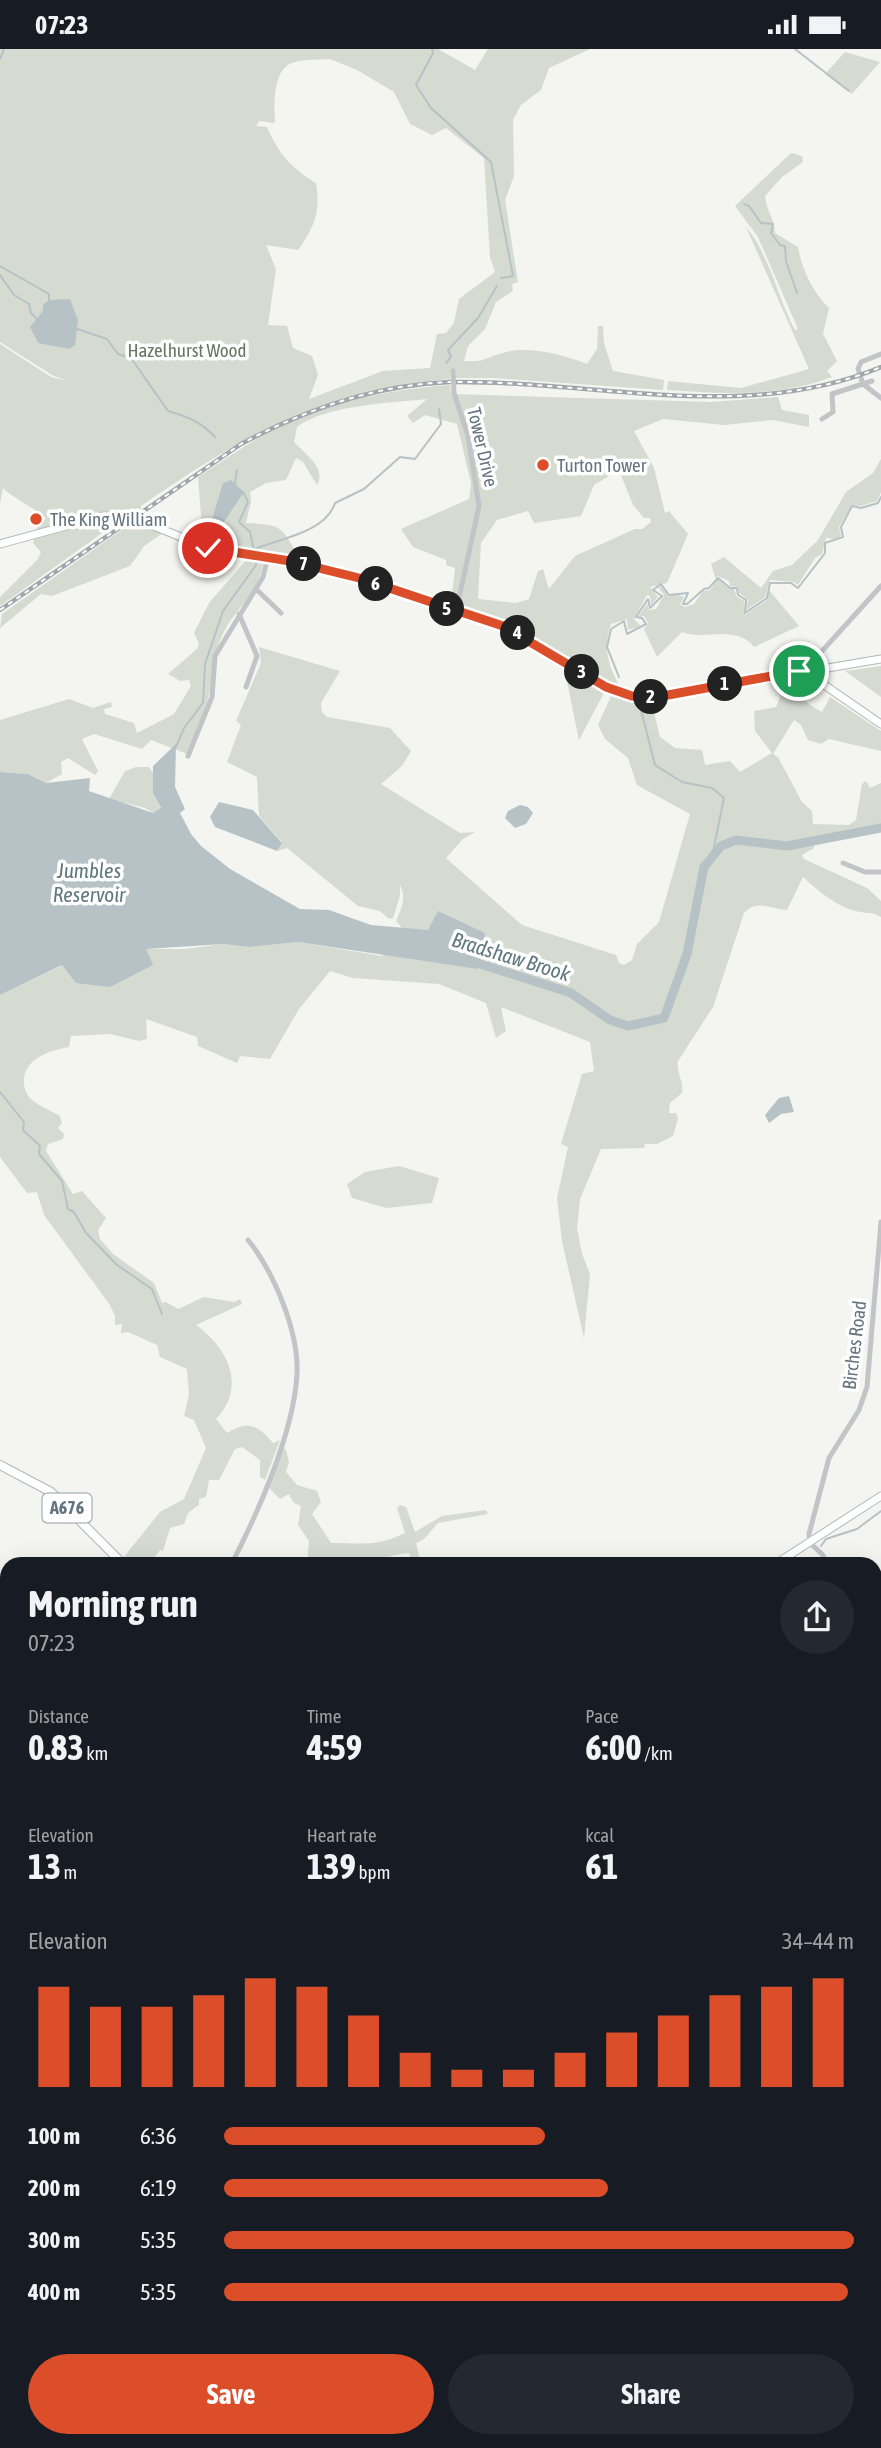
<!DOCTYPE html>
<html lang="en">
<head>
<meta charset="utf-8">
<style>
  body { margin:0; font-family:"Asap Condensed",sans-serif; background:#242831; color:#f1f3f6; height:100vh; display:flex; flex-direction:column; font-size:26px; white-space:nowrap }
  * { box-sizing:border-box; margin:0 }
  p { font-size:23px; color:#9ea1a6 }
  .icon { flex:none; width:38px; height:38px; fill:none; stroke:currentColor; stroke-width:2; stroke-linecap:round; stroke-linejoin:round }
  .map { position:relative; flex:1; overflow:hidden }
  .details { position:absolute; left:0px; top:1508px; width:882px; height:891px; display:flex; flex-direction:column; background:#171b24; border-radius:21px 21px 0 0; box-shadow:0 7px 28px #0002 }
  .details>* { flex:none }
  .pin { position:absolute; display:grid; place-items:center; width:60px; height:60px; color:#fff; margin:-30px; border:4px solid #fff; border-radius:50%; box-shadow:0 2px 7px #0007 }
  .km { position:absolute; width:35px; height:35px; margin:-18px; border-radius:50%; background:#222; color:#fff; font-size:19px; line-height:35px; text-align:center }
  .round { display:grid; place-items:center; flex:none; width:74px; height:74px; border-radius:37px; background:#242831 }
  .headline { display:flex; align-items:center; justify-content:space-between; height:119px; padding:0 28px }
  h1 { font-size:38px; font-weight:700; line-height:52px }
  .stats { display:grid; grid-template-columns:repeat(3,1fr); gap:10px; height:119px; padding:7px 28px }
  .stats div { display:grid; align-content:center }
  .stats b { font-size:35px; font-weight:700 }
  .stats small { font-size:19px; font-weight:400 }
  .stats p { font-size:19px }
  .chart { height:196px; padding:14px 28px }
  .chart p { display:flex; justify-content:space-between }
  .chart svg { width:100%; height:126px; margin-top:7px; stroke:#dc4e29; stroke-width:6 }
  .primary-button { display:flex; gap:14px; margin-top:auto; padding:14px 28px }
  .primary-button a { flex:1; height:80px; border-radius:42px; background:#dc4e29; color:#fff; font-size:28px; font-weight:700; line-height:80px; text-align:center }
  .primary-button a+a { background:#242831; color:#f1f3f6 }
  ul { padding:0 28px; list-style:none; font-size:23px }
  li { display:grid; grid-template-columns:112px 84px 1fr; align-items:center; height:52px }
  li i { height:18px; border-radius:9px; background:#dc4e29 }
  .status { display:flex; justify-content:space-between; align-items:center; height:49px; padding:0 35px; background:#171b24; direction:ltr }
  .status svg { height:19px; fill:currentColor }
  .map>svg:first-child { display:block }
</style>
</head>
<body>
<div class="status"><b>07:23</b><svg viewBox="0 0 49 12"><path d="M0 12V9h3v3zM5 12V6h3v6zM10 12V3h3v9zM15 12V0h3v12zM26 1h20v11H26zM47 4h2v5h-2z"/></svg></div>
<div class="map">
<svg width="881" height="2399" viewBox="0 0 881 2399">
  <rect width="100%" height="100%" fill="#f4f4f0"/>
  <path fill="#d5dbd1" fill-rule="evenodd" d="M0,0H438L475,21L488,0H590L549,19L541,41L521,56L513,71L514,127L505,151L518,233L512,235L513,242L496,253L485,280L468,297L464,312C484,314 489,307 506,303C531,297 563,306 587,315L597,300L598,277H603L604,294L613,322L664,331L663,341L494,329H455L451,321L450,330C318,343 249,383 141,457V467L169,480L144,497L130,517L52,547L41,545L0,579L2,565L127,477L119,472L0,557V548L38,510L41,503L33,494L37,479L46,469C32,457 17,452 3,439L0,455V295L51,328L67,332L52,326L0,293ZM330,10L357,21L394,43L410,75L432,86L446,79L484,109L490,208L495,223L459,250L454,274L446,284L437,285L430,319L383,322L309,350L318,326L312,307L293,299L287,277L268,276L276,220L266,196L298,201C314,179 321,162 316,134C291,119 278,104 267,78L256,77L259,72L275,74C274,56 272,18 295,13C306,10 319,11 330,10Z
    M845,3L880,13L852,45L825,25Z
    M791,104L802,107L803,113L782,128L765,147C766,161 775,171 775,184L798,198C802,221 812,242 829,259L823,285L837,312L827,322L832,328C780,348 722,345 667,341L668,332L741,339L809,320L746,178C769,204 778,250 795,281L798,280L758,188L735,157Z
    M450,336L451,345L711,353L778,348L782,361L809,366V378L773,371L724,376L663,370L634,382L654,419L665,464L669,462L688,485L667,534L650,538L658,548L651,556L650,547L647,546L634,570L641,577L628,581L627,570L611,575C602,601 609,616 620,639L513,575L451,555L455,519L446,516V511L413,498L401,480L469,450L471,434L457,375L425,366L413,374L407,367L427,350C390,354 326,356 297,378L294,393C304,404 327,419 317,436L303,413L296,409L286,431L266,434L250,443L251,453L246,474C276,476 281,474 295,502L318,505L314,512L211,496L202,479L198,428C228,409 257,387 289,373C340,350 395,340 450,336ZM619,421L633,456L644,469H650L651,473L642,480H635L575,507L549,540L543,520L538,522L529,550L516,554L478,550L481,494L497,471L528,462L534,474L581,467L594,436Z
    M881,410V443L877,452L861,457L852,456L839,478L841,487L834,490L826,489L822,505L815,509L798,536L794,533L770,531L765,548L746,561L748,551L739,544L738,538L730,537L729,532L718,527L716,530L711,515L724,508L761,539L773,522L792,516L818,491L846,443L873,424Z
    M247,510L263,512C261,539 241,555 227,577C211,605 215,621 208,650C204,669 195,687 187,705L151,691L142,700L94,685L82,690L98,722L95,726L68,709L61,713L62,725L46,734L28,725L0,723V671L69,650L93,659L111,653L112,658L104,660L105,665L134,674L137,684L174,665L191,637L189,631L180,632L168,625L197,600L199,594L194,584L209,554Z
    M718,530L729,540H734L737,548L744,552L745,566L767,551L769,541L799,577L754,598C737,575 703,592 682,583L657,608L644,580L648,574L644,567L638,568L647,555L649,561L656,560L664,546L658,538L662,537L669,548L674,545L684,548L680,556L685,558L694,555L703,542L710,541Z
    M259,598L340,622L321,654L322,663L327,668L390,679L411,702L402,717L381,735L460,784L475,783L463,790L446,809L522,876L616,906L619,914L624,916L632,911L637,895L659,873L690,765L637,736L628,709L605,690L598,676L611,647L629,653L651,651L660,688L675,699L702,701L705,716L730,712L740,723L772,704L755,682L754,662L776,658L782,643C798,643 808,656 822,663L830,648L881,682V702L829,690L821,695L808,691L801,676L794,671L773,705L778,708L802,753L812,762L813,775L849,776L856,771L862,735L866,732L870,739L881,734V776L815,790L814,799L802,806L804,810L867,839L881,852V868C872,862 865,865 855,862C836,857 817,841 803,828L787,861C771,860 758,850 744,864L713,958L678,1012C676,1023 684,1033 682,1044L670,1054L669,1064H676L678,1070L673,1087L657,1095H645L644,1099L601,1100L580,1150L577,1179L582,1205L590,1225L584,1289L562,1192L557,1149L568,1098L561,1095L582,1025L594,1022L590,993L501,958L506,982L496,989L486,954L439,935L353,929L330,922L299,960L270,1010L240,1007L237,1014L198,997L197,988L146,970L147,990L139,992L110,985L71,987L69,998C48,1002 22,1010 24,1036C25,1042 27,1046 31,1050C39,1057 51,1062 60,1067L62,1074L58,1079L64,1085L63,1090L48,1095L46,1102L73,1145L82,1142L106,1169L98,1181L100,1190L113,1205L154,1234L162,1254L166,1253L178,1260L204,1248L234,1253L240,1250L242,1255L196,1276C228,1299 247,1337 216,1370L227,1384C248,1371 258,1376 273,1394L280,1391L265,1431L260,1428V1411L242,1398L235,1400L219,1431H209L206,1448L199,1450V1456L188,1464L184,1475L170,1479L163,1502L160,1501L150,1515H129L123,1509L160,1463L184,1450L206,1399L194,1371L184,1367L189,1345L187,1320L160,1308L157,1296L128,1283L121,1284L122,1275L115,1276V1267L110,1256L44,1166L37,1143L27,1144L0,1108V946L63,916L146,900H185L223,895L249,898L298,893L382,907L428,881L403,880L396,872C401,860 407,849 400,836V847L393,869L389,870L380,862L358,857L287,799L277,802L282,793L259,767L257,728L227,713L241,676L236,672L261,614Z
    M881,617V648L845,622Z
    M564,618L605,642L579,691Z
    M136,718H149L153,724V744L161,760L153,764L145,759L109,750L125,722Z
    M399,1117L439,1129L432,1154L386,1159L352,1149L347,1135L365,1123Z
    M282,1398L286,1401L289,1413L286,1423L297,1436L317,1442L321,1453L312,1465L331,1494C362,1494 376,1498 405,1484L397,1459L400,1456L406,1458L415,1483L442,1467L486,1461L488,1465L438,1474L424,1490L416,1494L421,1515H412L409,1504C398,1505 389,1508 380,1509C367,1511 357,1507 344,1510L341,1515H307L309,1492L298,1476L301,1457L294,1454L289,1445L280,1450L267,1437Z
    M875,1610L881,1617V1664L875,1667Z
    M722,2392H812L813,2399H721Z"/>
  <path fill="#b7c2c6" d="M70,250L78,271L75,296L69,300L38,294L30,278L43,262V256L49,251Z
    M231,431L244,443L223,474L210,477L223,434Z
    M176,695L175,738L185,760L180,764L191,785L201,797L230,820L300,860L329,861L371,876L428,881L438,862L485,884L478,920L298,893L249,898L223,895L146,900L153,916L110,938L76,934L62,916L0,946V723L28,725L46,734L90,729L89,742L153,764L161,759L153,744V717Z
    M219,753L253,761L282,794L277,802L215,778L210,768Z
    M520,756L528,758L533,764L526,775L515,779L505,769L508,762Z
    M789,1047L794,1063L781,1065L769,1074L765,1066L779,1049Z"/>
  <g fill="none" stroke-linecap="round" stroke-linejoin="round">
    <path stroke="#b7c2c6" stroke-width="2" d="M432,0L433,4L416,36L431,59L491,113L513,227L501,229
      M795,0L849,42
      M0,10L4,0
      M744,155L749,157L761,174L773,175L771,184L780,196L785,197L786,212L797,244
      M0,217L49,245V251
      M0,226L14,246L29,255L31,264L39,272
      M77,280L107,290L118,305L131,309L168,362C188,368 200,372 215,388
      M446,314L451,308L448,301L478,269L497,237
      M235,434L237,421
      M243,443L248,453L239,473L250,483L254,502
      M254,500C280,490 326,483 335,454L364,440L400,408L415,410L441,375L439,360
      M619,628L607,598L611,580L624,572L627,585L646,575L642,569L636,568L648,550L650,559L662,547L653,541L661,535L669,546L688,544L683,555H687L704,540L709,539L718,529L730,539H737L738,546L746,551L745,564L767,549L770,534H791L798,539L825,504V494L843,488L841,478L852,457L861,459L878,454L881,448
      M640,657L655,716L682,733L712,739L724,749L712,808
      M176,698L184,679L203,654L205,615L223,562L256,516V511
      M0,1043L24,1073L23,1081L40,1097L39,1105L62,1132L68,1160L74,1163L86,1184L117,1216L152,1240L162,1265
      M821,1497L826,1490L857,1480L881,1462
      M0,1949L7,1961
      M875,2304L881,2300
      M272,2392L276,2399
      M782,2399V2392"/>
    <path stroke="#b7c2c6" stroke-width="9" d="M471,912L571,944L610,971L628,977L664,969L687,905L704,818L721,797L736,791L787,797L881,779"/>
    <defs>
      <path id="secondary" d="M134,469L208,499L290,512L359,529L495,574L520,585L610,640L632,647L657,648L881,610
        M0,495L103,467L130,468
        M807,624L881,675
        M774,1516L881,1447
        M0,2303L7,2296
        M361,2399L366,2392"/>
      <path id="primary" d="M0,1416L51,1443L124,1516
        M863,2392L864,2399"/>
    </defs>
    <use href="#secondary" stroke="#b2b7ba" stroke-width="9"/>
    <use href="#primary" stroke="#b2b7ba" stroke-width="10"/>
    <path stroke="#c2c5c8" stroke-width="5" d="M881,305L861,313L858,320L863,335L881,349
      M454,344L468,387L479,457L456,563
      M822,370L833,363L832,345L872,332
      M256,540L281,564
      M239,565L257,607L246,638
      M803,623L881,537
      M188,707L212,648L215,607L263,528L268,507
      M843,814L865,823H881
      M231,1516C258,1464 294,1383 297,1325C299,1283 274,1223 248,1191
      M829,1516L822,1505L810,1494L809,1485L829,1409L859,1361L867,1338L881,1173
      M875,1603L881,1611
      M875,2204L881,2200
      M875,2377H881"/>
    <use href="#secondary" stroke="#fff" stroke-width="7"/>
    <use href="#primary" stroke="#fff" stroke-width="8"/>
    <defs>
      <path id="rail" d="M0,561L241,395C306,360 375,336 450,333C593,331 744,375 881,318"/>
    </defs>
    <use href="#rail" stroke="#a0a6ab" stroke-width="4.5"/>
    <use href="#rail" stroke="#fff" stroke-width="2" stroke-dasharray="5" stroke-linecap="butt"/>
    <path stroke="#c2c5c8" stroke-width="5" d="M453,322L454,344"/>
  </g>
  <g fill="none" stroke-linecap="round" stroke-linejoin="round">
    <defs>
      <path id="route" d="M208,499L290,512L359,529L503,577L606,638L632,647L657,648L799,622"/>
    </defs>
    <use href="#route" stroke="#fff" stroke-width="14"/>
    <use href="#route" stroke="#dc4e29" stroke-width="9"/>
  </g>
  <g fill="#dc4e29" stroke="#fff" stroke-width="2.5">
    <circle cx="543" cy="416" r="7"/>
    <circle cx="36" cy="470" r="7"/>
  </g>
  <g text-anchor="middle" stroke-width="7" stroke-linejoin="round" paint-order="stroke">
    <rect fill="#fff" stroke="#929ea6" stroke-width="2" x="42.5" y="1444.5" width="49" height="29" rx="5"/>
    <g font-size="18" font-weight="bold" fill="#647480">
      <text x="67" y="1465">A676</text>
    </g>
    <g font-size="19" fill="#677863" stroke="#fff">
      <text x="187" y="308">Hazelhurst Wood</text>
    </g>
    <g font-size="19" fill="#647480" stroke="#fff">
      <text transform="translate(483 398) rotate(77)" y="7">Tower Drive</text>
      <text transform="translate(854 1296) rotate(-83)" y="7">Birches Road</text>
    </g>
    <g font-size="19" fill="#647480" stroke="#fff" text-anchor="start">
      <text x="557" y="423">Turton Tower</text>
      <text x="50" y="477">The King William</text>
    </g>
    <g font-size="21" font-style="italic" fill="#5f777e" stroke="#fff">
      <text x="89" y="829">Jumbles<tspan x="89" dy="24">Reservoir</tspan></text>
      <text transform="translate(511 908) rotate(17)" y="7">Bradshaw Brook</text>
    </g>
  </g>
</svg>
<div class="pin" style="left:799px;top:622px;background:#1e9e55"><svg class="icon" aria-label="arrive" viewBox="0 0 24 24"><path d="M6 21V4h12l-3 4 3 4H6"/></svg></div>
<div class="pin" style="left:208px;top:499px;background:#d93025"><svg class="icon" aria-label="check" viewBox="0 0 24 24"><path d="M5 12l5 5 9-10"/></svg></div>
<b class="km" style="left:725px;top:635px">1</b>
<b class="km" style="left:651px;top:648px">2</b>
<b class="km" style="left:582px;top:623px">3</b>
<b class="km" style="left:518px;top:584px">4</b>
<b class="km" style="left:447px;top:560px">5</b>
<b class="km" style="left:376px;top:535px">6</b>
<b class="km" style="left:304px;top:515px">7</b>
<section class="details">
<div class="headline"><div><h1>Morning run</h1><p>07:23</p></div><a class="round"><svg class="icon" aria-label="share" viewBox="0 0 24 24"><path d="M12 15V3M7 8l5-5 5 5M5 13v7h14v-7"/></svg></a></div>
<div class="stats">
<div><p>Distance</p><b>0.83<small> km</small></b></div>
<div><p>Time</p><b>4:59</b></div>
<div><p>Pace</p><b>6:00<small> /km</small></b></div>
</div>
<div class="stats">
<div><p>Elevation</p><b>13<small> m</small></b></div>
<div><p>Heart rate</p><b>139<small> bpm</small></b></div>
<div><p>kcal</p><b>61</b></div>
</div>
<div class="chart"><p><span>Elevation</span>34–44 m</p>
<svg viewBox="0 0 160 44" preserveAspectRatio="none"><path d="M5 44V9M15 44V16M25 44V16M35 44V12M45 44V6M55 44V9M65 44V19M75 44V32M85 44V38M95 44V38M105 44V32M115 44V25M125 44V19M135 44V12M145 44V9M155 44V6"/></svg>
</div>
<ul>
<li><b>100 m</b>6:36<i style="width:51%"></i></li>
<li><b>200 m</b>6:19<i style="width:61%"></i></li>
<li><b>300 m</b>5:35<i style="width:100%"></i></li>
<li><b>400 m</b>5:35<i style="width:99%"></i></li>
</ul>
<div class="primary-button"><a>Save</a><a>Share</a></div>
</section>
</div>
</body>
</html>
